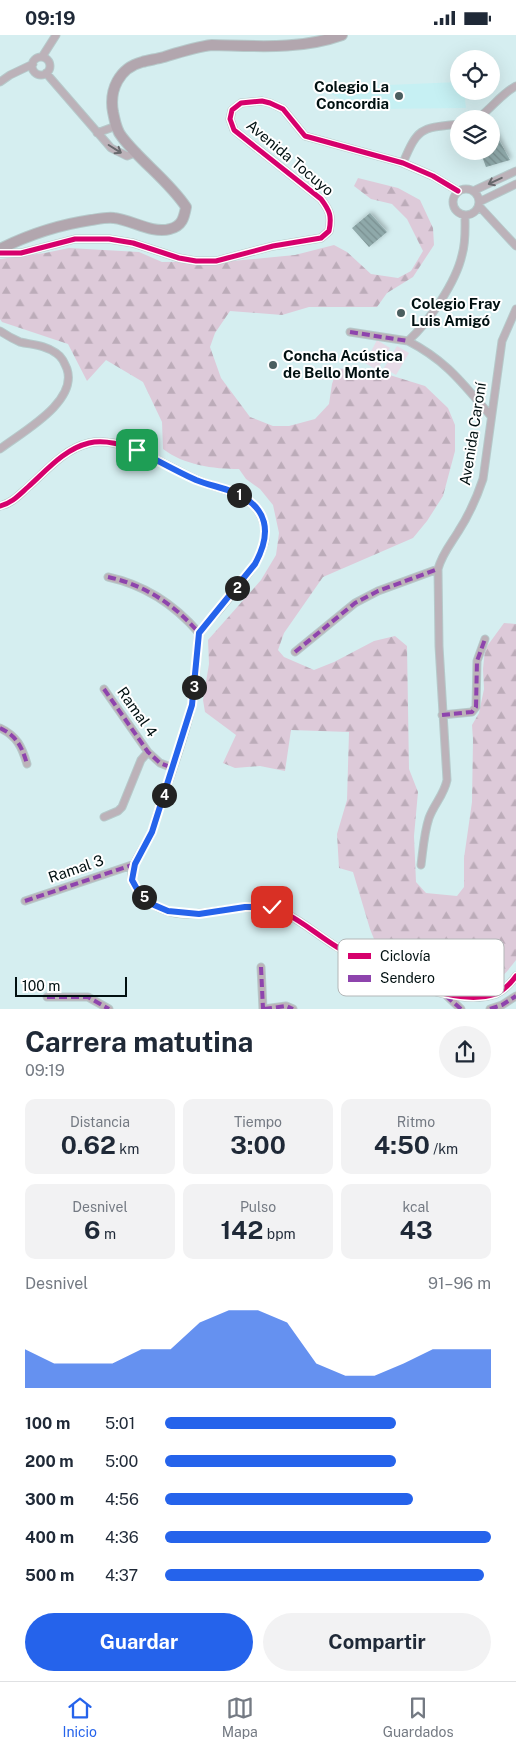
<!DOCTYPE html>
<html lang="es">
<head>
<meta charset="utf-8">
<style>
  body { margin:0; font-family:"Public Sans",sans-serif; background:#f2f2f3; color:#1f2937; height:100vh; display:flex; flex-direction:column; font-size:19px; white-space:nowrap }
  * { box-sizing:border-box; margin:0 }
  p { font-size:16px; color:#747a83 }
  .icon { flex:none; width:28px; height:28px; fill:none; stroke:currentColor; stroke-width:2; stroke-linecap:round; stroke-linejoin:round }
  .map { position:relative; height:974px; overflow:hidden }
  .panel { display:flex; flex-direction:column; background:#fff; flex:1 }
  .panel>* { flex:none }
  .tools { position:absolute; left:450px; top:15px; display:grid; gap:10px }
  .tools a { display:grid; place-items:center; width:50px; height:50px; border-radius:50%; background:#fff; box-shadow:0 5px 20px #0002; font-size:25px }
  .scale { position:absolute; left:15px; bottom:12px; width:112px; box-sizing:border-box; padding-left:5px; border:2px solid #011011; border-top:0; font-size:14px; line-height:18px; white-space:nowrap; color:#011011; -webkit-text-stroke:4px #fff; paint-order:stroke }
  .pin { position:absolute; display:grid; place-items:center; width:42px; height:42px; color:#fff; margin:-21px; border-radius:10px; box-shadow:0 2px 8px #0006 }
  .km { position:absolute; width:25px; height:25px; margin:-12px; border-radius:50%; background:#222; color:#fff; font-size:14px; line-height:25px; text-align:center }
  .round { display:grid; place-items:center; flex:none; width:52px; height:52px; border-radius:26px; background:#f2f2f3 }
  .summary { display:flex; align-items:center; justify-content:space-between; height:85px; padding:0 25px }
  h1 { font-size:28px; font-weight:700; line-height:38px }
  .stats { display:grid; grid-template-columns:repeat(3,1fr); gap:8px; height:85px; padding:5px 25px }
  .stats div { display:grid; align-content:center; border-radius:10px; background:#f2f2f3; text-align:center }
  .stats b { font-size:25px; font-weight:700 }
  .stats small { font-size:14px; font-weight:400 }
  .stats p { font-size:14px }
  .chart { height:140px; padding:10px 25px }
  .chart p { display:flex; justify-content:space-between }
  .chart svg { width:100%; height:90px; margin-top:5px; fill:#2563eb; opacity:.7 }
  .primary-button { display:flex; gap:10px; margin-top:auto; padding:10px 25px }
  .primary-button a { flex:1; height:58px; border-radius:30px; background:#2563eb; color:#fff; font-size:20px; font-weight:700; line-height:58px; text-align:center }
  .primary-button a+a { background:#f2f2f3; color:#1f2937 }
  ul { padding:0 25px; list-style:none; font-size:16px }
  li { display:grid; grid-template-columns:80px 60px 1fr; align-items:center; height:38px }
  li i { height:12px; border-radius:6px; background:#2563eb }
  .status { display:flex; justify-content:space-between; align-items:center; height:35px; padding:0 25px; background:#fff; direction:ltr }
  .status svg { height:14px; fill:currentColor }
  .tab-bar { display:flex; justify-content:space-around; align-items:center; height:70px; border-top:1px solid #e0e1e3; background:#fff; font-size:14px; color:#747a83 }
  .tab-bar a { display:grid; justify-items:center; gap:2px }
  .tab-bar .active { color:#2563eb }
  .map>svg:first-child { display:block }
</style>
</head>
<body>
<div class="status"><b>09:19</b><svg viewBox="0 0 49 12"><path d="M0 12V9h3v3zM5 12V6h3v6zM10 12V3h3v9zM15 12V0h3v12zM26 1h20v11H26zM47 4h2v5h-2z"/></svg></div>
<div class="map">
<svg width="516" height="974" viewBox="0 0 516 974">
  <defs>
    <pattern id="forest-firs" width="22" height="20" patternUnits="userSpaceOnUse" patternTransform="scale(1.25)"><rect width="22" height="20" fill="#ddcad9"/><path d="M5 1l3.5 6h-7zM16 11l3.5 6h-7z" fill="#bcacb9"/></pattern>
    <pattern id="building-back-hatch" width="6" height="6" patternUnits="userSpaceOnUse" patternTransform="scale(1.25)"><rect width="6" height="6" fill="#8fa9aa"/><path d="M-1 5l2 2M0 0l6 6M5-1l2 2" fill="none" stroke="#7a9091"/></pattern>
    <filter id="shadow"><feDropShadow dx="2" dy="-2" stdDeviation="2.5" flood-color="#0004"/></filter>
  </defs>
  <rect width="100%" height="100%" fill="#d5eef0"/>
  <path fill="#c6f0f3" d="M459,47V56H464L466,73L374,74L346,67L324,55L340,52Z"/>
  <path fill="url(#forest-firs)" d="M358,143L398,153L420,165L433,193L434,210L413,242L387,258L377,272H309L282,280L230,276L215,298L210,312L221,343L250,382L273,391H289L315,384L329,369L332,349L337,334L353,333L380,337L425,351L448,373L455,390V416L443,461L427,486L413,503L323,542L284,598L278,615L284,622L314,635L334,627L374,606L395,601L407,611L409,734L418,757L414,801L416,847L426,858L457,861L464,852V823L472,767L473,705L472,690L479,678L484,654L483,634L485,614L504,588L516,589V925C512,930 508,936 503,940C469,967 419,942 384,929L370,894L353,837L339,833L337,799L347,765L349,697L291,695L285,736L260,731L235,733L223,728L236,700L205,677L203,665L209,629L208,605L261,545L276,520L279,498L273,470L260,454L246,444L239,434C213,434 184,430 163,414L162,387L143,347L106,325L87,346L68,309L2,287L0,284V224L45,218L69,213L139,217L162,227L232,226L295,220L334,210L347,217L371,239L398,243L411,236L423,216L407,184L392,169L371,164L354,151Z"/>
  <path fill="#e7dbe7" d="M377,305L390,313L377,335L365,328Z
    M397,311L409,318L396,340L384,333Z"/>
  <path fill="url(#building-back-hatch)" filter="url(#shadow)" d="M491,90L510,125L486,132L480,116H491Z
    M370,178L387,197L369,212L352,193Z"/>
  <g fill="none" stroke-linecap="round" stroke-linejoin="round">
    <defs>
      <path id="street" d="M42,22L56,0
        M32 31a9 9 0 1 1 18 0a9 9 0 1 1-18 0Z
        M46,38L111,113L127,121L137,117
        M0,47L10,40L33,29
        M477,84C491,74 501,59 516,51
        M97,98L116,91
        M403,128C418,92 421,93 459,89
        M453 167a13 13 0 1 1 26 0a13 13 0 1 1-26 0Z
        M473,156L516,136
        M479,167L516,149
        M479,171L516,211
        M465,181C465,194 466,207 462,220C456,247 429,287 408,306C447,326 463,349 490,380
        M0,218H21L75,204H109L133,208L179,223L196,226H216L273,211L321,203L329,196C332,181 330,176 321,164L234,95L230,84L232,75L241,68L262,66L270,68L283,74L305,101L403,128L433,141L458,156
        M0,296C6,300 13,304 20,307C33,310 45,310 56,318C62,322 64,327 67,334C78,367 22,397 0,414
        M350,297L408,306
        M0,471C12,468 19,460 28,452C46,436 64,414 89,408C124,400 170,434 202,447C216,453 232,455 245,463C252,468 259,476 262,483C270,500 263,514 255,529C244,545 231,561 219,575C214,581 201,592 199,599C197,604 198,613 197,618C196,635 195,652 192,669C184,706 169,744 157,780C155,786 154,793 151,799C145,812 129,830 132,845C133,851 139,856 143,861C184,903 242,855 285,878C303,887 319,901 337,912C374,935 452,974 496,959C504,955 511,948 516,941
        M108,542C145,550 175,570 199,598
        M295,617L355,568L378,556L438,534
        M104,654L148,717L160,728L173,733
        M442,680L472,677L476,672L477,626L485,604
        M0,693C17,701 22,712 27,729
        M104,782L118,776L122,772L141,725L148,717
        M421,830C423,815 424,798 429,783C434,769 444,760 447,745L439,611L438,534C442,519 450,510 458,497C469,480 477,462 483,444L502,306L516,274
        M25,866L135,829
        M261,932L263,974
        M447,961L461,974
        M47,962H88L109,974
        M264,974L286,971L293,974
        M490,974L502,970L516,961"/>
      <path id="secondary" d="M0,214C30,199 57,190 91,185C98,184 107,182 114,183C132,185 152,199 170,194C182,191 184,183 186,172C168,145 141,127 122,102C116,95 115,86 113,77C109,55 119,33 142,27C149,25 157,24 164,22C180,17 195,12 212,10C256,11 300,15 342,0"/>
    </defs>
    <use href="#street" stroke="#b6c9ca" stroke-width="9"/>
    <use href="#secondary" stroke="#b6c9ca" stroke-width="12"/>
    <use href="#street" stroke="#bcb2b9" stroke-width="7"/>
    <use href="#secondary" stroke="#b2a6ae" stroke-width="10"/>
    <path stroke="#8e44ad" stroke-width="4" stroke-dasharray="8 4" stroke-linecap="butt" d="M350,297L408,306
      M108,542C145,550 175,570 199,598
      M295,617L355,568L378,556L438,534
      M104,654L148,717L160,728L173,733
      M442,680L472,677L476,672L477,626L485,604
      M0,693C17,701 22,712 27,729
      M25,866L135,829
      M261,932L263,974
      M446,961L461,974
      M47,962H88L109,974
      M264,974L286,971L293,974
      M490,974L502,970L516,961"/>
    <defs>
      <path id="cycleway" d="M0,218H21L75,204H109L133,208L179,223L196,226H216L273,211L321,203L329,196C332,181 330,176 321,164L234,95L230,84L232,75L241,68L262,66L270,68L283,74L305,101L403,128L433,141L458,156
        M0,471C12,468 19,460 28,452C46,436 64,414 89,408C124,400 170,434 202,447C216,453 232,455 245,463C252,468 259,476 262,483C270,500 263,514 255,529C244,545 231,561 219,575C214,581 201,592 199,599C197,604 198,613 197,618C196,635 195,652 192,669C184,706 169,744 157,780C155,786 154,793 151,799C145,812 129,830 132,845C133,851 139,856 143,861C184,903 242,855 285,878C303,887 319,901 337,912C374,935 452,974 496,959C504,955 511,948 516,941"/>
    </defs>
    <use href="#cycleway" stroke="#fff" stroke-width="8"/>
    <use href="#cycleway" stroke="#d6006c" stroke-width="5"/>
  </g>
  <defs><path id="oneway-shaft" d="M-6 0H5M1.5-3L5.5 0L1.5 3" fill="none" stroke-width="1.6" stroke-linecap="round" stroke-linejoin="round" transform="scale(1.25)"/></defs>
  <g stroke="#68696d">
    <use href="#oneway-shaft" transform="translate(115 114) rotate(32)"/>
    <use href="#oneway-shaft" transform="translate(495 146) rotate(155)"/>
  </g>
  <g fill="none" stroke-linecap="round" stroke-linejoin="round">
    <defs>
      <path id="route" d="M137,415C157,425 176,436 196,445C208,450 221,452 233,457C269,472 272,498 255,529L199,598L192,670L152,797L135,829L132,845L137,854L145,863L154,870L168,876L199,879L245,872H272"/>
    </defs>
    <use href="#route" stroke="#fff" stroke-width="10"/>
    <use href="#route" stroke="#2563eb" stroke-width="6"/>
  </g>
  <g fill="#4b5e5f" stroke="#fff" stroke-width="2">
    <circle cx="399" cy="61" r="5"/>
    <circle cx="401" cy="278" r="5"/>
    <circle cx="273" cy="330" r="5"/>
  </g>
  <g text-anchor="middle" stroke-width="4" stroke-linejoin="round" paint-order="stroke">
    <g font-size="15" font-weight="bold" fill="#011011" stroke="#fff" text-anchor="start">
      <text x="389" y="57" text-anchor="end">Colegio La<tspan x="389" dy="17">Concordia</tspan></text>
      <text x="411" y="274">Colegio Fray<tspan x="411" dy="17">Luis Amigó</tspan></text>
      <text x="283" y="326">Concha Acústica<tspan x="283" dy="17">de Bello Monte</tspan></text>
    </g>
    <g font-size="15" fill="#011011" stroke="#fff">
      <text transform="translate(290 123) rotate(40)" y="5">Avenida Tocuyo</text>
      <text transform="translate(473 399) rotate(-81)" y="5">Avenida Caroní</text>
      <text transform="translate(137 677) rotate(55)" y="5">Ramal 4</text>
      <text transform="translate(76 834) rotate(-19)" y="5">Ramal 3</text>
    </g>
  </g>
  <rect x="338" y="904" width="166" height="57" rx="8" fill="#fff" stroke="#b3b7b8" stroke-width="1"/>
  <rect x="348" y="918" width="23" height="6" fill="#d6006c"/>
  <rect x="348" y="940" width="23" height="7" fill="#8e44ad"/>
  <g font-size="14" fill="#011011">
    <text x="380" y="926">Ciclovía</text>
    <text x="380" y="948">Sendero</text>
  </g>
</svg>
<div class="tools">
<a><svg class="icon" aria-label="locate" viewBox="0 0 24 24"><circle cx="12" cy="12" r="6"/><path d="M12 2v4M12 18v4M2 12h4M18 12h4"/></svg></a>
<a><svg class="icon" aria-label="layers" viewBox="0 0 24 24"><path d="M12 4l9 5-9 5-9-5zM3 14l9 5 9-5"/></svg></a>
</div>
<div class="scale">100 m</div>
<div class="pin" style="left:137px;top:415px;background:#1e9e55"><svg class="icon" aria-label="arrive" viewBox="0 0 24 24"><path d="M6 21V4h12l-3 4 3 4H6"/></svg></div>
<div class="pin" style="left:272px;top:872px;background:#d93025"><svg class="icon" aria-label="check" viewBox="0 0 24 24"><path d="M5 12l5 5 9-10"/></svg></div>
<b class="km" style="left:239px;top:460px">1</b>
<b class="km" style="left:237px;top:553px">2</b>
<b class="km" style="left:194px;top:652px">3</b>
<b class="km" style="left:164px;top:760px">4</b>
<b class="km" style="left:144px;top:862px">5</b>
</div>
<section class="panel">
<div class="summary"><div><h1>Carrera matutina</h1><p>09:19</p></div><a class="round"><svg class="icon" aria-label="share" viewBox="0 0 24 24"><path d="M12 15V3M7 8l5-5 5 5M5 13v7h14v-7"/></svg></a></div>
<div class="stats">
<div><p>Distancia</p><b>0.62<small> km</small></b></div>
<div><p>Tiempo</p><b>3:00</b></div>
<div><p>Ritmo</p><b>4:50<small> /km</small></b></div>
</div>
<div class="stats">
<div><p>Desnivel</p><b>6<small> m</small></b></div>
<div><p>Pulso</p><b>142<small> bpm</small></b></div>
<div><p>kcal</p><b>43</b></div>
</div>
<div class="chart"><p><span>Desnivel</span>91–96 m</p>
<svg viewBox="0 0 160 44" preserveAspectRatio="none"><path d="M0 44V25L10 32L20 32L30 32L40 25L50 25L60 12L70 6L80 6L90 12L100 32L110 38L120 38L130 32L140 25L150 25L160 25V44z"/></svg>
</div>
<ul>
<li><b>100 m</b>5:01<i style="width:71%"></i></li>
<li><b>200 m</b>5:00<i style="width:71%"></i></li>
<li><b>300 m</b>4:56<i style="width:76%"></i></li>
<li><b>400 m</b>4:36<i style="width:100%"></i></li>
<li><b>500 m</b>4:37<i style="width:98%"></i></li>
</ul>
<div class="primary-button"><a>Guardar</a><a>Compartir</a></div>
</section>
<nav class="tab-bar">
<a class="active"><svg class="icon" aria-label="home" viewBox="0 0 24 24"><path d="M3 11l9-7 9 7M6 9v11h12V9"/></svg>Inicio</a>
<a><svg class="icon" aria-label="map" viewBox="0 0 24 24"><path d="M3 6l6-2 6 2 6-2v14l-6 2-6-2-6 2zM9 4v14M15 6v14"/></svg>Mapa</a>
<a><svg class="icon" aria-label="saved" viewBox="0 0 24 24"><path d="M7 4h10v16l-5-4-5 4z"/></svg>Guardados</a>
</nav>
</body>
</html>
